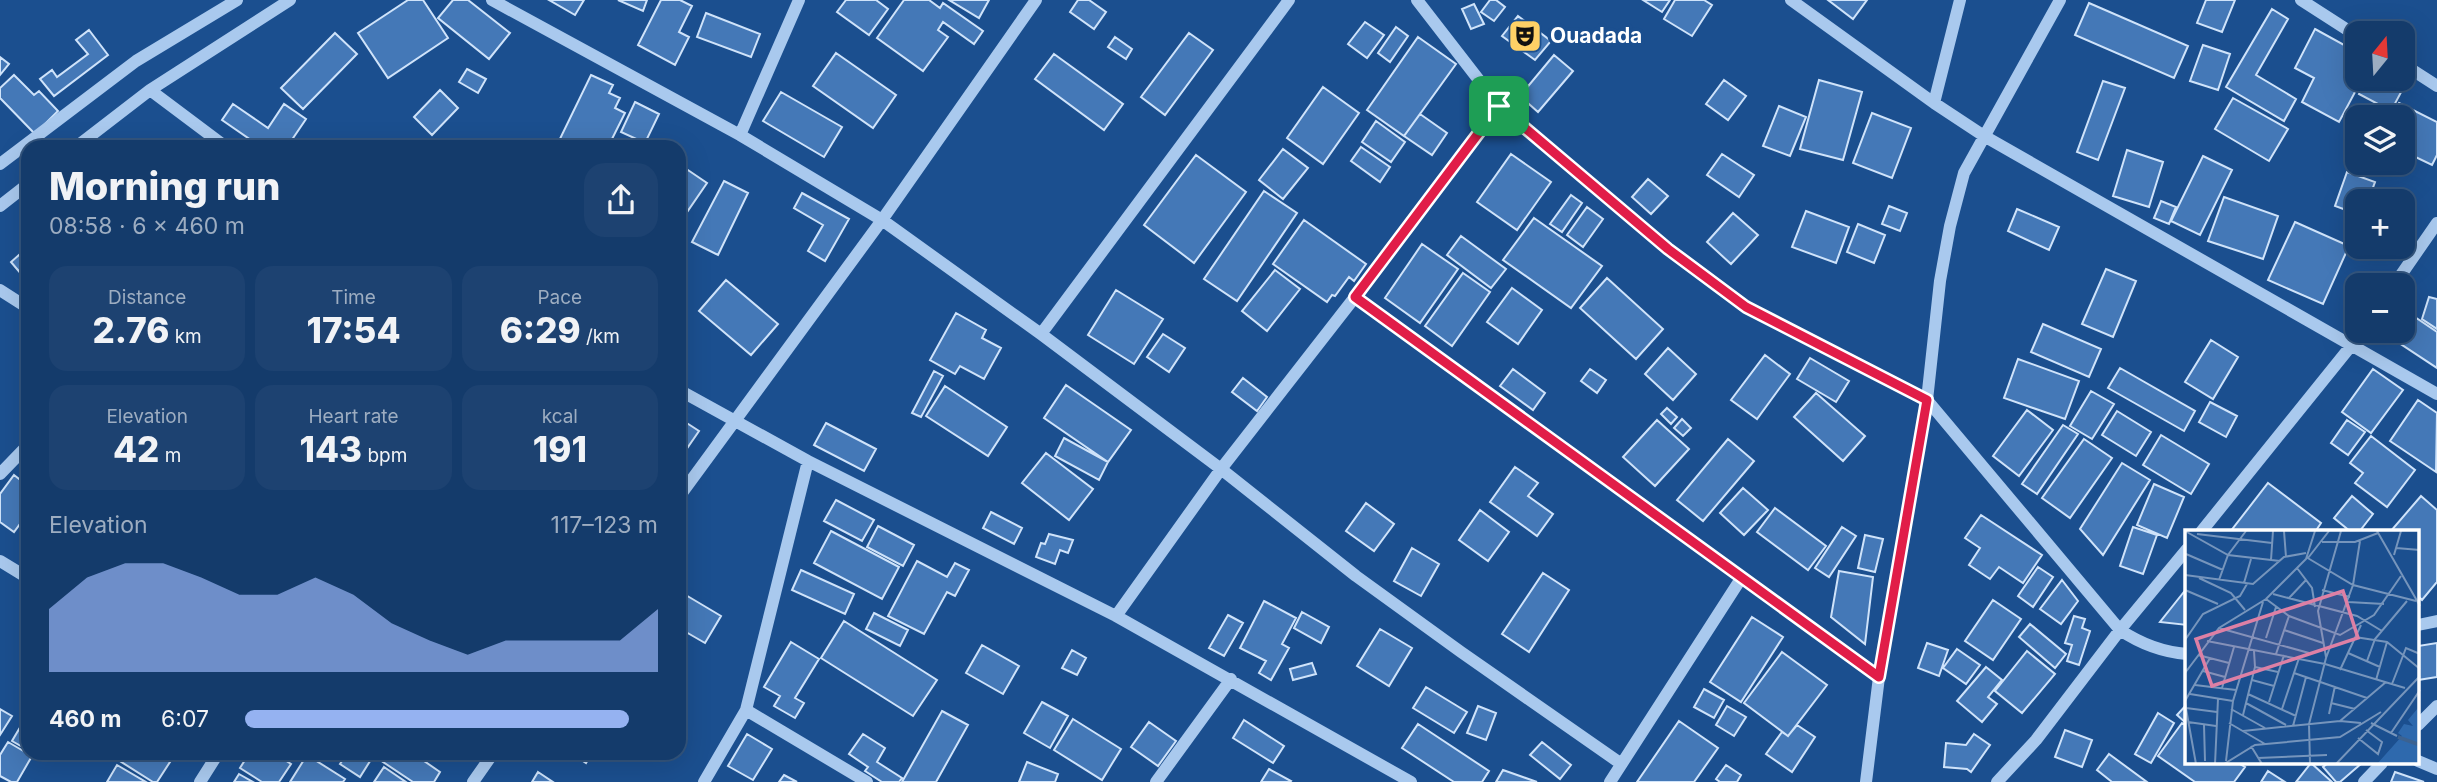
<!DOCTYPE html>
<html lang="en">
<head>
<meta charset="utf-8">
<style>
  body { margin:0; font-family:Inter,sans-serif; background:#1d4271; color:#f1f3f6; height:100vh; display:flex; flex-direction:column; font-size:26px; white-space:nowrap }
  * { box-sizing:border-box; margin:0 }
  p { font-size:23px; color:#9dadc1 }
  .icon { flex:none; width:38px; height:38px; fill:none; stroke:currentColor; stroke-width:2; stroke-linecap:round; stroke-linejoin:round }
  .map { position:relative; flex:1; overflow:hidden }
  .side { position:absolute; left:21px; top:140px; width:665px; height:620px; display:flex; flex-direction:column; background:#143b6b; border-radius:21px; box-shadow:0 7px 28px #0002,0 0 0 2px #33557e }
  .side>* { flex:none }
  .needle { width:46px; rotate:18deg }
  .tools { position:absolute; left:2345px; top:21px; display:grid; gap:14px }
  .tools a { display:grid; place-items:center; width:70px; height:70px; border-radius:14px; background:#143b6b; box-shadow:0 7px 28px #0002,0 0 0 2px #33557e; font-size:35px }
  .pin { position:absolute; display:grid; place-items:center; width:60px; height:60px; color:#fff; margin:-30px; border-radius:14px; box-shadow:0 4px 10px #0006 }
  .round { display:grid; place-items:center; flex:none; width:74px; height:74px; border-radius:21px; background:#1d4271 }
  .overview { display:flex; align-items:center; justify-content:space-between; height:119px; padding:0 28px }
  h1 { font-size:38px; font-weight:800; line-height:52px }
  .figures { display:grid; grid-template-columns:repeat(3,1fr); gap:10px; height:119px; padding:7px 28px }
  .figures div { display:grid; align-content:center; border-radius:18px; background:#1d4271; text-align:center }
  .figures b { font-size:35px; font-weight:800 }
  .figures small { font-size:19px; font-weight:400 }
  .figures p { font-size:19px }
  .chart { height:196px; padding:14px 28px }
  .chart p { display:flex; justify-content:space-between }
  .chart svg { width:100%; height:126px; margin-top:7px; fill:#95b2f1; opacity:.7 }
  ul { padding:0 28px; list-style:none; font-size:23px }
  li { display:grid; grid-template-columns:112px 84px 1fr; align-items:center; height:52px }
  li i { height:18px; border-radius:9px; background:#95b2f1 }
  .map>svg:first-child { display:block }
</style>
</head>
<body>
<div class="map">
<svg width="2437" height="782" viewBox="0 0 2437 782">
  <rect width="100%" height="100%" fill="#1b4f8f"/>
  <path fill="#4478b7" stroke="#cfe3fa" stroke-width="2" d="M408,0H423L448,38L388,78L358,33Z
    M453,0H468L510,33L489,59L438,18Z
    M549,0H584L575,15Z
    M618,0H647L643,11Z
    M661,0H680L692,6L679,32L689,37L675,65L638,45Z
    M846,0H876L888,9L869,35L837,12Z
    M904,0H929L940,8L943,3L983,31L974,44L943,22L938,30L948,37L923,71L877,38Z
    M949,0H989L979,18Z
    M1078,0H1089L1106,12L1094,29L1070,12Z
    M1490,0H1496L1505,7L1494,21L1481,12Z
    M1643,0H1670L1662,12Z
    M1675,0H1704L1712,5L1692,36L1664,19Z
    M1828,0H1867L1853,19Z
    M2206,0H2235L2222,32L2197,23Z
    M2089,3L2188,46L2174,78L2075,35Z
    M1474,4L1484,24L1471,29L1462,9Z
    M2272,9L2288,19L2256,75L2296,99L2284,121L2226,87Z
    M706,13L760,34L751,57L697,37Z
    M1518,16L1551,41L1535,60L1502,36Z
    M1365,22L1384,35L1367,58L1348,44Z
    M1396,27L1408,36L1390,62L1378,53Z
    M2315,29L2357,52V79H2362L2339,122L2302,102L2314,78L2295,68Z
    M89,30L108,55L54,96L40,79L52,70L57,77L88,54L76,40Z
    M335,33L357,54L303,109L281,88Z
    M1189,33L1213,50L1165,115L1141,97Z
    M1115,37L1132,49L1126,59L1108,47Z
    M1418,37L1456,64L1404,136L1367,110Z
    M2203,45L2230,54L2218,90L2190,81Z
    M836,53L896,95L873,128L813,86Z
    M1054,54L1123,104L1104,130L1035,79Z
    M1554,55L1573,71L1538,112L1520,96Z
    M0,57L9,64L0,75Z
    M467,69L486,79L478,93L459,82Z
    M14,75L34,95L39,91L58,111L35,134L0,98V88Z
    M591,75L613,85L609,93L620,98L615,108L625,113L608,147H556Z
    M2367,79H2399L2406,83L2391,111L2359,94Z
    M1724,80L1746,96L1728,120L1706,104Z
    M1819,80L1862,92L1843,160L1800,149Z
    M2103,81L2125,88L2098,160L2077,152Z
    M1323,87L1359,113L1323,164L1287,138Z
    M440,90L458,108L432,135L414,117Z
    M781,92L842,127L824,157L763,121Z
    M2233,98L2288,129L2269,161L2215,129Z
    M635,102L659,114L645,143L621,132Z
    M2399,103L2437,122V155L2432,165L2403,151V117H2392Z
    M233,104L268,128L284,104L306,119L287,147H261L222,120Z
    M1779,106L1806,117L1790,156L1763,146Z
    M1872,113L1911,128L1892,178L1853,163Z
    M1420,114L1447,133L1432,155L1404,136Z
    M1376,121L1405,142L1391,162L1362,142Z
    M1361,147L1390,167L1380,182L1351,161Z
    M1283,149L1308,168L1283,199L1259,180Z
    M2127,150L2163,162L2149,207L2113,196Z
    M1511,154L1551,182L1517,230L1477,202Z
    M1722,154L1754,175L1739,197L1707,175Z
    M1196,155L1246,192L1194,263L1144,225Z
    M2203,156L2232,170L2200,235L2171,221Z
    M679,164L707,183L685,215L679,211Z
    M2347,172L2375,182L2368,201H2357V214L2335,206Z
    M1648,179L1668,196L1651,214L1632,197Z
    M724,181L748,193L718,255L692,242Z
    M1264,191L1297,213L1237,301L1204,279Z
    M802,193L849,219L825,261L808,251L823,225L794,208Z
    M1571,195L1582,203L1562,232L1550,224Z
    M2224,197L2278,216L2263,259L2208,241Z
    M2161,201L2176,207L2169,224L2154,218Z
    M1889,206L1907,213L1900,231L1882,224Z
    M1587,207L1603,219L1583,247L1567,235Z
    M2017,209L2059,227L2049,250L2008,231Z
    M1806,211L1849,227L1836,263L1792,247Z
    M1733,213L1758,235L1731,264L1707,242Z
    M1534,218L1602,266L1571,308L1503,260Z
    M1304,220L1366,264L1354,281L1349,277L1335,296L1332,295L1327,302L1273,264Z
    M2295,222L2349,246L2323,304L2268,280Z
    M1858,224L1885,235L1874,263L1847,252Z
    M1461,236L1506,269L1491,288L1447,255Z
    M1422,244L1458,269L1420,323L1385,298Z
    M28,247V282L11,262Z
    M2106,269L2136,281L2113,337L2082,324Z
    M1275,270L1300,289L1267,331L1242,311Z
    M1463,273L1490,292L1452,346L1425,326Z
    M1607,278L1663,329L1636,359L1580,308Z
    M726,280L778,324L751,355L699,311Z
    M1512,288L1542,310L1518,344L1487,322Z
    M1116,290L1163,319L1134,364L1088,335Z
    M2429,297L2437,299V329L2422,319Z
    M2403,309L2437,332V368L2384,333L2386,331H2403Z
    M956,313L986,330L982,338L1001,348L984,379L960,366L955,374L930,360Z
    M2043,324L2101,349L2089,377L2031,352Z
    M1163,334L1185,348L1169,372L1147,357Z
    M2211,340L2238,357L2213,399L2185,382Z
    M1668,348L1696,374L1673,400L1645,374Z
    M1765,355L1790,374L1757,419L1731,400Z
    M1810,358L1849,381L1836,402L1797,379Z
    M2018,359L2079,381L2065,419L2004,398Z
    M2120,368L2195,411L2184,431L2108,388Z
    M1513,369L1545,393L1533,410L1500,386Z
    M1590,369L1606,380L1597,393L1581,381Z
    M2373,369L2403,390L2371,433L2342,412Z
    M934,371L943,376L921,417L912,413Z
    M1243,378L1267,397L1257,411L1232,392Z
    M1066,385L1131,430L1108,462L1044,418Z
    M945,386L1007,427L988,456L926,416Z
    M2091,391L2114,404L2092,439L2070,426Z
    M1816,393L1865,436L1843,461L1794,417Z
    M2418,400L2437,413L2436,472L2390,441Z
    M2210,402L2237,416L2226,437L2199,422Z
    M1667,408L1677,417L1671,424L1661,414Z
    M2027,410L2053,430L2019,476L1993,456Z
    M2117,411L2151,432L2136,456L2102,435Z
    M679,418L699,431L679,460Z
    M1682,419L1691,428L1683,436L1674,428Z
    M1657,420L1689,449L1655,486L1623,457Z
    M2347,420L2365,432L2348,455L2331,443Z
    M826,423L876,449L864,471L814,445Z
    M2063,425L2078,434L2037,494L2022,484Z
    M2161,435L2209,464L2191,494L2143,465Z
    M2371,436L2415,470L2387,507L2355,483L2363,473L2350,463Z
    M1064,438L1108,462L1099,480L1055,456Z
    M1728,439L1754,461L1703,521L1677,500Z
    M2084,439L2112,458L2070,518L2042,498Z
    M1046,453L1093,489L1069,520L1022,483Z
    M2122,463L2150,480L2103,555L2080,529Z
    M1515,467L1538,483L1528,496L1553,514L1537,536L1490,502Z
    M14,475L28,486V513L14,532L0,522V494Z
    M2268,483L2321,523L2315,532H2230Z
    M2154,484L2184,497L2167,538L2137,525Z
    M1743,488L1768,510L1744,535L1720,513Z
    M2352,496L2373,514L2359,532H2351L2334,518Z
    M2421,496L2437,510V582L2422,600L2418,596V532H2390Z
    M836,500L874,520L862,541L824,521Z
    M1366,503L1394,524L1374,551L1346,531Z
    M1775,508L1826,546L1808,570L1757,532Z
    M1480,510L1509,532L1488,561L1459,540Z
    M991,512L1022,528L1014,544L983,528Z
    M1981,515L2042,555L2023,583L1999,567L1990,579L1969,565L1980,548L1965,538Z
    M878,526L914,545L903,566L867,547Z
    M1842,527L1856,536L1829,577L1815,568Z
    M2133,527L2157,535L2143,574L2120,566Z
    M831,531L899,567L882,599L814,563Z
    M1049,534L1073,540L1068,553L1060,550L1055,564L1036,557L1041,543L1045,544Z
    M1865,535L1883,539L1875,572L1858,568Z
    M1412,548L1439,564L1421,596L1394,581Z
    M917,561L947,577L955,563L969,570L955,596L947,592L924,634L888,616Z
    M2038,567L2053,577L2033,607L2018,596Z
    M801,570L854,594L845,614L792,590Z
    M1839,571L1873,577L1865,644L1831,617Z
    M1543,573L1569,590L1529,652L1502,634Z
    M2062,580L2078,601L2061,624L2040,609Z
    M2187,588V625L2160,622Z
    M679,591L721,616L705,643L679,628Z
    M1993,600L2021,619L1993,660L1965,641Z
    M1264,601L1296,618L1282,644L1289,648L1271,680L1259,673L1266,661L1240,648Z
    M1302,612L1329,627L1321,643L1294,628Z
    M874,613L908,630L900,646L866,629Z
    M1228,615L1243,623L1224,656L1209,648Z
    M2074,616L2085,619L2082,628L2090,631L2079,665L2067,661L2072,645L2065,643Z
    M1752,617L1783,637L1741,702L1710,682Z
    M844,621L937,680L913,716L821,658Z
    M2030,624L2066,654L2055,668L2019,637Z
    M1380,629L1412,648L1389,686L1357,666Z
    M791,642L819,659L795,698L804,703L795,718L774,706L780,696L764,687Z
    M1927,643L1948,650L1939,676L1918,668Z
    M2437,643V677L2418,680V646Z
    M982,645L1019,666L1003,694L966,673Z
    M1957,649L1980,665L1966,684L1943,668Z
    M1072,650L1086,658L1077,675L1062,668Z
    M2027,651L2055,674L2022,713L1995,691Z
    M1782,652L1827,685L1788,736L1744,703Z
    M1312,663L1316,674L1293,680L1290,669Z
    M1986,667L2002,680L1988,697L1997,704L1982,722L1957,701Z
    M1426,687L1467,712L1454,733L1413,708Z
    M1704,689L1724,700L1714,718L1694,707Z
    M1042,702L1068,716L1050,748L1024,733Z
    M2187,704V724L2177,715Z
    M1478,706L1496,713L1486,740L1467,733Z
    M1727,706L1746,717L1734,736L1716,725Z
    M0,709L12,716L0,735Z
    M942,711L968,725L936,782H902Z
    M2158,713L2174,723L2151,763L2135,754Z
    M28,714V750L12,741Z
    M1073,719L1121,749L1102,780L1054,750Z
    M1244,720L1284,746L1273,763L1233,738Z
    M1679,721L1718,748L1694,782H1637Z
    M1149,722L1176,741L1158,766L1131,747Z
    M2182,723L2187,726V763H2238L2245,767L2234,782H2195L2158,756Z
    M1418,724L1489,771L1482,782H1454L1402,748Z
    M1797,725L1815,737L1792,772L1766,754L1782,732L1788,736Z
    M2065,730L2092,740L2082,767L2055,757Z
    M747,734L772,749L753,780L728,766Z
    M863,734L885,748L877,762L902,778L899,782H882L865,771L868,767L849,754Z
    M1974,734L1990,745L1971,772L1967,769L1944,767L1946,743L1966,745Z
    M8,742L32,756L17,782H11L0,776V755Z
    M1542,742L1571,765L1560,779L1530,755Z
    M119,752H155L170,762L157,782H153L115,758Z
    M250,752H273L291,764L279,782H262L240,768Z
    M348,752H363L372,758L360,777L340,764Z
    M368,752H411L440,772L434,782H413Z
    M569,752H593L586,763Z
    M2109,754L2147,782H2112L2097,770Z
    M307,755L345,779L343,782H290Z
    M1027,762L1058,774L1055,782H1019Z
    M2311,763L2332,782H2296Z
    M2328,763H2362L2340,782H2336L2323,767Z
    M117,765L146,782H107Z
    M1726,765L1741,775L1737,782H1720L1716,779Z
    M384,767L406,782H374Z
    M1269,769L1291,781L1290,782H1261Z
    M1503,770L1537,782H1496Z
    M2268,771L2285,782H2261Z
    M538,772L553,782H532Z
    M2395,772L2424,782H2391Z
    M239,774L253,782H234Z
    M784,775L797,782H779Z"/>
  <g fill="none" stroke-linecap="round" stroke-linejoin="round">
    <path stroke="#a9c9ee" stroke-width="12" d="M492,0L740,135L882,220L1041,334L1221,469L1356,576L1461,652L1620,763
      M1417,0L1499,106L1668,249L1746,307L1927,400L2120,630C2141,644 2161,652 2187,654
      M1791,0L1934,103L1984,136L2437,394
      M2301,0L2357,36
      M2403,64L2437,86
      M150,90L226,147
      M1934,103L1960,0
      M740,135L799,0
      M76,147L150,90L290,0
      M0,164L136,61L237,0
      M0,206L28,184
      M2394,285L2437,223
      M0,290L28,308
      M1355,297L1879,677
      M1041,334L1289,0
      M679,390L808,461L1116,616L1411,782
      M0,474L28,445
      M679,497L882,220L1036,0
      M2201,532L2363,331
      M0,561L28,578
      M1116,616L1221,469L1355,297L1499,106
      M2418,625L2437,621
      M746,710L867,782
      M2418,725L2437,706
      M2418,761L2437,769
      M200,782L219,752
      M473,782L494,752
      M704,782L746,710L808,461
      M1156,782L1231,679
      M1610,782L1742,577
      M1866,782L1879,677L1927,400L1940,281L1950,226L1964,173L2060,0
      M1997,782L2036,740L2120,630L2187,549
      M2364,782L2382,763"/>
  </g>
  <g fill="none" stroke-linecap="round" stroke-linejoin="round">
    <defs>
      <path id="route" d="M1499,106L1668,249L1746,307L1927,400L1879,677L1355,297Z"/>
    </defs>
    <use href="#route" stroke="#fff" stroke-width="14"/>
    <use href="#route" stroke="#e11d48" stroke-width="9"/>
  </g>
  <defs>
    <symbol id="theatre-square" viewBox="-11 -11 22 22"><rect x="-9" y="-9" width="18" height="18" rx="4" fill="#ffd166" stroke="#1b4f8f"/><path d="M-5-5.5Q0-4 5-5.5V0Q5 5 0 6Q-5 5-5 0ZM-3.3-2.5H-1v1.5H-3.3ZM1-2.5H3.3v1.5H1ZM-2.8 1Q0 5.5 2.8 1Z" fill="#111"/></symbol>
  </defs>
  <g fill-rule="evenodd">
    <use href="#theatre-square" x="1506" y="17" width="38" height="38"/>
  </g>
  <g text-anchor="middle" stroke-width="7" stroke-linejoin="round" paint-order="stroke">
    <g font-size="21" font-weight="bold" fill="#fff" stroke="#1b4f8f" text-anchor="start">
      <text x="1550" y="43">Ouadada</text>
    </g>
  </g>
  <g transform="translate(2185 530)">
    <rect width="234" height="234" fill="#1b4f8f"/>
    <path d="M233,178L234,234H192L217,206L213,203L219,194L228,196L223,190Z" fill="#2e69ad"/>
    <path fill="none" stroke="#3c6290" stroke-width="3.5" d="M213,207L235,215"/>
    <path fill="none" stroke="#7695bc" stroke-width="2" d="M0,1L43,25L95,31M99,1L101,27M192,1L235,76M12,4L87,13M137,12H170L193,3M211,18L235,20M1,24L38,40M209,25L216,1M121,27L168,55L231,71M123,28L144,1M86,30L88,1M112,38L127,58L130,77M0,45L68,54L99,27L121,23M14,48L46,63L60,80M34,50L43,25L61,1M59,53L66,29M0,60L33,74M137,60L165,67M88,64L172,86L197,101M104,68L121,50M81,69L104,86L155,105L189,85L216,46M163,72L199,74M34,98L124,123M99,100L138,113M170,107L202,112L235,139M81,108L91,77M0,110L18,84L55,66L62,54M22,111L140,134L220,158M163,123L195,137M91,124L104,86M13,125L44,133M141,127L133,81L156,1M182,131L190,109L222,71M70,137L93,142M155,140L176,95M18,141L40,147M0,143L34,98L81,69L121,29L130,1M109,143L182,168M67,150L89,156M191,150L202,112M207,154L221,118L235,124M10,155L51,160M37,158L49,117M5,164L48,171M63,164L111,186M0,171L25,128M84,172L99,125M0,173L11,234M61,173L101,195M146,173L170,179M1,178L32,182M46,179L80,198M97,179L114,128M144,184L150,156M58,185L70,137L69,121M155,191L201,152M3,192L31,196M44,193L80,214M186,193L212,206M19,195L20,231M108,196L121,147M58,201L155,191L176,193M206,203L235,160M173,208L193,224L197,212L181,200M66,216L77,234M73,228L142,225M41,231L48,171L78,72M30,234L33,169M39,234L70,215L155,207L196,182M125,234L124,194L141,128L168,55L175,11M151,234L235,146"/>
    <path fill="#dd80a5" fill-opacity="0.15" stroke="#dd80a5" stroke-width="3.5" d="M158,61L173,108L27,156L11,109Z"/>
    <rect width="234" height="234" fill="none" stroke="#fff" stroke-width="3.5"/>
  </g>
</svg>
<div class="tools">
<a><svg class="needle" viewBox="-14 -14 28 28"><path d="M0-13l5 13h-10z" fill="#e53935"/><path d="M0 13l5-13h-10z" fill="#9dadc1"/></svg></a>
<a><svg class="icon" aria-label="layers" viewBox="0 0 24 24"><path d="M12 4l9 5-9 5-9-5zM3 14l9 5 9-5"/></svg></a>
<a>+</a>
<a>−</a>
</div>
<div class="pin" style="left:1499px;top:106px;background:#1e9e55"><svg class="icon" aria-label="arrive" viewBox="0 0 24 24"><path d="M6 21V4h12l-3 4 3 4H6"/></svg></div>
<section class="side">
<div class="overview"><div><h1>Morning run</h1><p>08:58 · 6 × 460 m</p></div><a class="round"><svg class="icon" aria-label="share" viewBox="0 0 24 24"><path d="M12 15V3M7 8l5-5 5 5M5 13v7h14v-7"/></svg></a></div>
<div class="figures">
<div><p>Distance</p><b>2.76<small> km</small></b></div>
<div><p>Time</p><b>17:54</b></div>
<div><p>Pace</p><b>6:29<small> /km</small></b></div>
</div>
<div class="figures">
<div><p>Elevation</p><b>42<small> m</small></b></div>
<div><p>Heart rate</p><b>143<small> bpm</small></b></div>
<div><p>kcal</p><b>191</b></div>
</div>
<div class="chart"><p><span>Elevation</span>117–123 m</p>
<svg viewBox="0 0 160 44" preserveAspectRatio="none"><path d="M0 44V22L10 11L20 6L30 6L40 11L50 17L60 17L70 11L80 17L90 27L100 33L110 38L120 33L130 33L140 33L150 33L160 22V44z"/></svg>
</div>
<ul>
<li><b>460 m</b>6:07<i style="width:93%"></i></li>
</ul>
</section>
</div>
</body>
</html>
